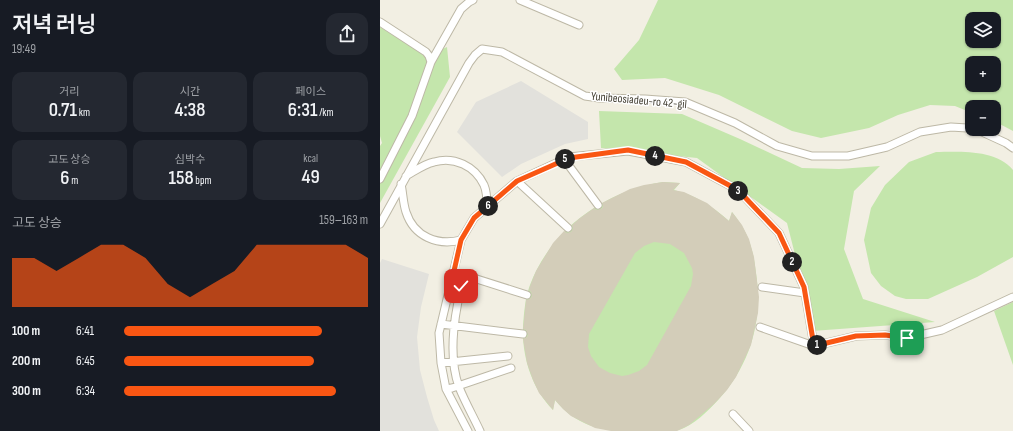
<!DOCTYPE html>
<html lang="ko">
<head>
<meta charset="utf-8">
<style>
  body { margin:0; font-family:"Sofia Sans Condensed","Noto Sans KR",sans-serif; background:#242831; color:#f1f3f6; height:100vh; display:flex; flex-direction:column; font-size:15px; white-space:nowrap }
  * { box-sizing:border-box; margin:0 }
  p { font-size:13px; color:#9ea1a6 }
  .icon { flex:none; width:22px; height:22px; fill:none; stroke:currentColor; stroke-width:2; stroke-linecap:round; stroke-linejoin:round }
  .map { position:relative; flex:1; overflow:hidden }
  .sheet { display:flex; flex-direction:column; background:#171b24; width:380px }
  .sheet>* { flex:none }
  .fabs { position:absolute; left:585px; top:12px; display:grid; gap:8px }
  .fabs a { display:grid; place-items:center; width:36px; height:36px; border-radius:8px; background:#171b24; box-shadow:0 1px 3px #0004; font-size:20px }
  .pin { position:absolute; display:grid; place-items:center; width:34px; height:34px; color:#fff; margin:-17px; border-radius:8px; box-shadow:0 2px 6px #0006 }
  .km { position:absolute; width:20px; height:20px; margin:-10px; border-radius:50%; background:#222; color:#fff; font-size:11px; line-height:20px; text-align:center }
  .round { display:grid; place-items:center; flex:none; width:42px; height:42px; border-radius:12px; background:#242831 }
  .overview { display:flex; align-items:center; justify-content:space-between; height:68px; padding:0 12px }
  h1 { font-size:22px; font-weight:600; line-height:30px }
  .figures { display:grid; grid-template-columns:repeat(3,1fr); gap:6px; height:68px; padding:4px 12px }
  .figures div { display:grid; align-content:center; border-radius:10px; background:#242831; text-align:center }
  .figures b { font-size:20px; font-weight:600 }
  .figures small { font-size:11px; font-weight:400 }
  .figures p { font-size:11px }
  .chart { height:112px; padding:8px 12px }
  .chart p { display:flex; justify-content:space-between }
  .chart svg { width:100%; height:72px; margin-top:4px; fill:#f95613; opacity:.7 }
  ul { padding:0 12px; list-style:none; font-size:13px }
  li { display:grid; grid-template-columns:64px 48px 1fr; align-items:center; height:30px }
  li i { height:10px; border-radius:5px; background:#f95613 }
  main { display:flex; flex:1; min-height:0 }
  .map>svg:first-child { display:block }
</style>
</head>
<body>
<main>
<section class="sheet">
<div class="overview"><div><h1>저녁 러닝</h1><p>19:49</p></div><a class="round"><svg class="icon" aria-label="share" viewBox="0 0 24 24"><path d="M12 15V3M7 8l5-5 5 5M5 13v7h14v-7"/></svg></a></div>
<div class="figures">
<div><p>거리</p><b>0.71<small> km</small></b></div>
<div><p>시간</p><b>4:38</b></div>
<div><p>페이스</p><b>6:31<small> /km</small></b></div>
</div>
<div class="figures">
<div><p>고도 상승</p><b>6<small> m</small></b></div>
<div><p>심박수</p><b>158<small> bpm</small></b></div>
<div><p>kcal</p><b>49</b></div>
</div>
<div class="chart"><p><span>고도 상승</span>159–163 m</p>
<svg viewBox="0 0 160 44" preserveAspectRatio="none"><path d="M0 44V14L10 14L20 22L30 14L40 6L50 6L60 14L70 30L80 38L90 30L100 22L110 6L120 6L130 6L140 6L150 6L160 14V44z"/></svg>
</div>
<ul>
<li><b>100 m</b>6:41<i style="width:81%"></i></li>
<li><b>200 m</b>6:45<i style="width:78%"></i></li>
<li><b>300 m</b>6:34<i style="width:87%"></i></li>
</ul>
</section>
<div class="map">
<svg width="633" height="431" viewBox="0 0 633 431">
  <rect width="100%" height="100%" fill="#f2efe3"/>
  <path fill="#c4e6ac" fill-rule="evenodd" d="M278,0H633V131L614,121V107H592V113L575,106L550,105L518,115L489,128L441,138L412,131L339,95L285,78L242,80L234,69L259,40ZM592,19H614V41H592ZM592,63H614V85H592Z
    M0,27L40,52L45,57L67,47L70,77L0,203V146L2,143L0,136Z
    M219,111L302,114L360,139L422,168L459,169L500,166L474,191L464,249L483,299L555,322L432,331L424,290L407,223L317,158L221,148Z
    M556,152C579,152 616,149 633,170V257L597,277L548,299H526L515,296L501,286L491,273L484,240L491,208L505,185L529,162Z
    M283,182L300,183L294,190C315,195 332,206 349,221L352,212C368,232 373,248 376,273C383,320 371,363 339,399C328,411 314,425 299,430C291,431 260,431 250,431C219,431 196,425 175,400L173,410C152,388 142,358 143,327C144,313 145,298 150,285C171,229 225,191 283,182Z
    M633,302V365L614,311Z"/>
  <path fill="#e2e1dc" d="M141,81L208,122V139L185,144L141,164L122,177L77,132L96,102Z
    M2,259L49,274L41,307L37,337L40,370L47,397L54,420L59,431H0V263Z"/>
  <path fill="#d3cdb9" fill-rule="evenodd" d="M283,182L300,183L293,190L304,192L327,203L349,221L352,212L362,225L369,239L374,257L379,297L378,313L371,345L356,377L347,390L334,404L309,425L297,431H231L215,428L191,416L183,409L175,400L173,410L159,393L153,380L147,363L143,339L147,337L148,335L146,330L143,329L146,300L150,299L152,296L151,292L149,290L150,286L156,271L173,243L184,231L187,233L191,232L193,229L192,225L200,218L214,208L216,210L221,209L223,207L222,203L250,189L264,185ZM274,242L290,244L304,253L312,268L313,274L311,286L267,365L259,371L248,375L242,376L230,373L219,367L211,356L208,347L209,334L255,253L264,246Z"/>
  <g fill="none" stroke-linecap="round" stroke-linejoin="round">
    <defs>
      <path id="minor" d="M140,0L199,25
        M0,22L46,52L49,56L51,62
        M184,159L218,205
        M26,176C35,171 44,164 54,162C74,156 95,166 104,185C107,192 107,199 107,206
        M0,179L32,116L51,62L81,9L89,2L93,0
        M137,181L188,228
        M21,184C23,193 23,203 26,212C34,237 58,246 81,240
        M0,224L89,63L95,55L102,49L122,52L205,96L219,98L265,99L305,102L355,123L397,146L432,156H468L507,147L540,132L571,127L587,128L602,132L626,143L633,148
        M81,274L147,295
        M85,275C75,307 67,354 79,387C85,402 93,416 100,431
        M382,287L425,293
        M61,324L143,334
        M380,327L434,346L476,336L505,335L527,338L562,330L633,297
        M61,363L128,356
        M66,389L72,388L131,368
        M353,414L369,431
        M88,431L66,389L61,363L59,333L81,240L94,218L137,181L189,157L248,151L306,162L358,190L399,233L424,287L434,346"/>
    </defs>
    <use href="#minor" stroke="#bdb8a6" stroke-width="9"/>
    <use href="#minor" stroke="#fff" stroke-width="7"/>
  </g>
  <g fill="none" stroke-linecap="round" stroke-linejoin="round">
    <defs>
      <path id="route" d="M81,286L85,275L74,271L81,240L94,218L137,181L189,158L248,150L306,162L358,190L399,233L424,287L434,346L476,336L505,335L527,338"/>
    </defs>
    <use href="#route" stroke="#fff" stroke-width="8"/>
    <use href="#route" stroke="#f95613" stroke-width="5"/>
  </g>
  <g text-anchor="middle" stroke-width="3" stroke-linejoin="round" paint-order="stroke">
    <g font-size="12" fill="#444034" stroke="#fff">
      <text transform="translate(259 100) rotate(5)" y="4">Yunibeosiadeu-ro 42-gil</text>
    </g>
  </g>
</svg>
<div class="fabs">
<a><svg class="icon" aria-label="layers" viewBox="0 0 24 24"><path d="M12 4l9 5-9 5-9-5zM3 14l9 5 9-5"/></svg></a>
<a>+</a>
<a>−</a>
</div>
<div class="pin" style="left:527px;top:338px;background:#1e9e55"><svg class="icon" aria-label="arrive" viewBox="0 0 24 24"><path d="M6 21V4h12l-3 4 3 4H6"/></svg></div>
<div class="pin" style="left:81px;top:286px;background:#d93025"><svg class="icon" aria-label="check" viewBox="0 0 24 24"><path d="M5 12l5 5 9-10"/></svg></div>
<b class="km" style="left:437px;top:345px">1</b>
<b class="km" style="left:412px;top:262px">2</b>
<b class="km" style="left:358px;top:191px">3</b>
<b class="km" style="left:275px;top:156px">4</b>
<b class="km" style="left:185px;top:159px">5</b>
<b class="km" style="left:108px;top:206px">6</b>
</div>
</main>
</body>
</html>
